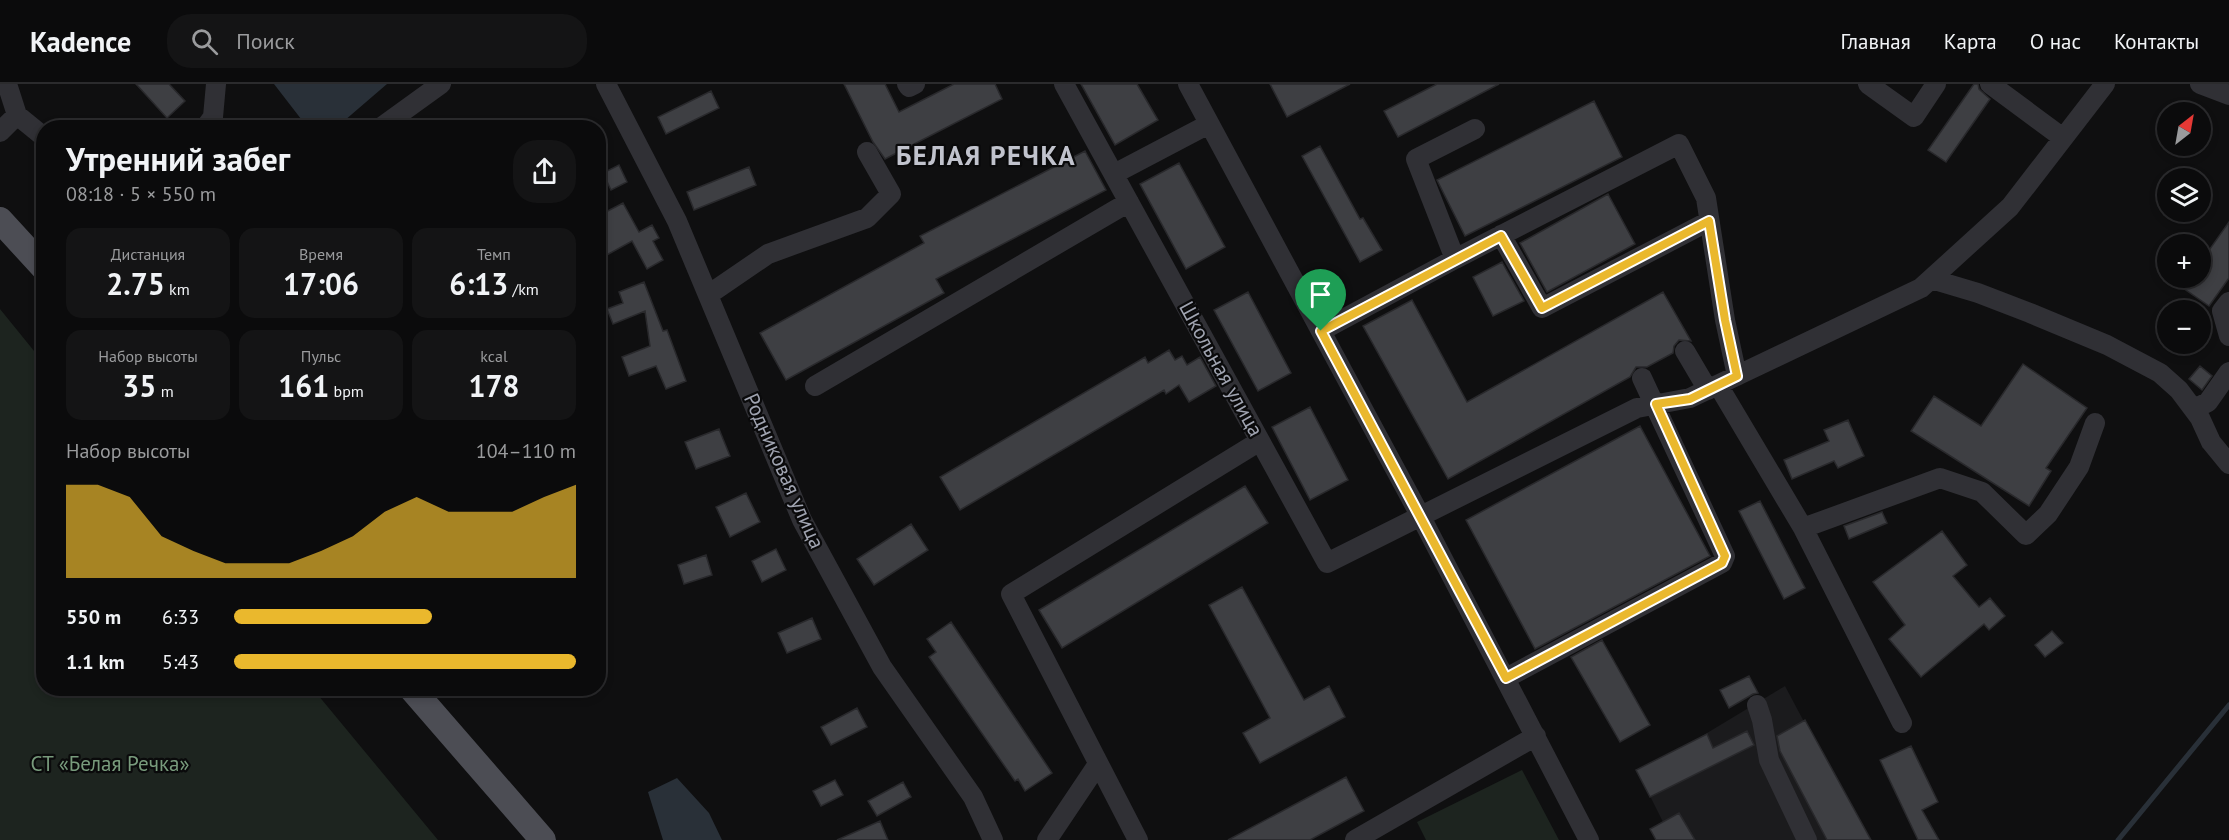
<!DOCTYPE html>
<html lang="ru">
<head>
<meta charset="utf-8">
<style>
  body { margin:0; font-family:"PT Sans",sans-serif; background:#141415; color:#f1f3f6; height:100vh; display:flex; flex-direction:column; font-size:22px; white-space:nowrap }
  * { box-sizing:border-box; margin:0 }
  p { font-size:20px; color:#9a9b9d }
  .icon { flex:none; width:33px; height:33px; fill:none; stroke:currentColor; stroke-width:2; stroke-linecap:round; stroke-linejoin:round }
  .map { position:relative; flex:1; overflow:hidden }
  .details { position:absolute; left:36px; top:36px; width:570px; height:576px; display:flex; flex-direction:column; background:#0b0b0c; border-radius:24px; box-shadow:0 3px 9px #0003,0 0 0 2px #2b2b2d }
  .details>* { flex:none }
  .needle { width:39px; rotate:31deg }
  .tools { position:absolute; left:2157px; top:18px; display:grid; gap:12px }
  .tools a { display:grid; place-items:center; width:54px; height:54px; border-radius:50%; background:#0b0b0c; box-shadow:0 3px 9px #0003,0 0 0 2px #2b2b2d; font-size:30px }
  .pin { position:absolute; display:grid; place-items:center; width:51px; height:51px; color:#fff; margin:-62px -26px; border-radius:50% 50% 50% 0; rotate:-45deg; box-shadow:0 0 6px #0007 }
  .pin .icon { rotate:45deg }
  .round { display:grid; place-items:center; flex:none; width:63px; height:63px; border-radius:24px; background:#141415 }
  .overview { display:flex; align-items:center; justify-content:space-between; height:102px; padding:0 30px }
  h1 { font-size:33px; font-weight:600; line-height:45px }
  .metrics { display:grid; grid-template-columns:repeat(3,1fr); gap:9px; height:102px; padding:6px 30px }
  .metrics div { display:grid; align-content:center; border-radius:15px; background:#141415; text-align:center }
  .metrics b { font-size:30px; font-weight:600 }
  .metrics small { font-size:16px; font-weight:400 }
  .metrics p { font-size:16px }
  .chart { height:168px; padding:12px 30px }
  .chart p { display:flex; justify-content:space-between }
  .chart svg { width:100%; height:108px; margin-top:6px; fill:#eab82d; opacity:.7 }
  ul { padding:0 30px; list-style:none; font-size:20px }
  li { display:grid; grid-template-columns:96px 72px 1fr; align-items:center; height:45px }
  li i { height:15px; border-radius:8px; background:#eab82d }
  header { display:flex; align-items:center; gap:36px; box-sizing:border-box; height:84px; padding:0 30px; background:#0b0b0c; border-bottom:2px solid #2b2b2d }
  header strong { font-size:28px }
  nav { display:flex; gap:33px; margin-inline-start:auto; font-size:21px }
  .search { width:420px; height:54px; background:#141415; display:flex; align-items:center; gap:15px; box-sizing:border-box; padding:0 21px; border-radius:24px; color:#9a9b9d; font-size:22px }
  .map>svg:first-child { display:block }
</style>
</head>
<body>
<header>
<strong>Kadence</strong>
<div class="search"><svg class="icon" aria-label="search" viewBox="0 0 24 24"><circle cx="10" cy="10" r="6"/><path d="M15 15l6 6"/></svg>Поиск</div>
<nav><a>Главная</a><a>Карта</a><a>О нас</a><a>Контакты</a></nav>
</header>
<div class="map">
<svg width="2229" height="756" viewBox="0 0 2229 756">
  <rect width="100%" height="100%" fill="#0f0f10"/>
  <path fill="#1b1b1d" d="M1785,602L1867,756H1672L1639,690Z"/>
  <path fill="#1d241f" d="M0,225L43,278L44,604L313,605L438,756H0Z
    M1522,686L1559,756H1426L1417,738Z"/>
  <path fill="#293038" d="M274,0H387L337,43L308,44Z
    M677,694L709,729L722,756H663L648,708Z"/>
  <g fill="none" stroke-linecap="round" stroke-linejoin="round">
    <path stroke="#293038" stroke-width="5" d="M2118,756L2229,621"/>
  </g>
  <path fill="#3e3f43" stroke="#29292c" stroke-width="1.5" d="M136,0H169L185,17L167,34Z
    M844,0H885L899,28L954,0H995L1002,15L885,75L873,58Z
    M1081,0H1137L1158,36L1115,61Z
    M1270,0H1350L1287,33Z
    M1437,0H1499L1398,53L1384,27Z
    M1974,0H1978L1979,5L1990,15L1946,78L1928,66Z
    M711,7L719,24L666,50L658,33Z
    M1594,17L1622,73L1465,152L1437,96Z
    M1320,62L1360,135L1363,134L1382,166L1360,178L1302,72Z
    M1085,67L1106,106L936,195L944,209L786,296L760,249L924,159L920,152Z
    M1179,79L1225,163L1186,185L1140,100Z
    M619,81L627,98L611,106L603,89Z
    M749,83L756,101L694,126L687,108Z
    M1608,110L1635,160L1547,208L1520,159Z
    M623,119L639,148L652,141L659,154L653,157L663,176L647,185L632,157L605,172L598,159V132Z
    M2229,138V194L2209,222L2183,204L2190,194H2200V179Z
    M1502,178L1524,217L1493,232L1473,193Z
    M644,198L663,247L667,246L686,297L666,305L656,282L629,292L622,273L650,262L645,227L613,240L607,225L623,219L619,208Z
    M1248,208L1291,289L1258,307L1214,226Z
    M1663,208L1691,257L1679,256L1674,262L1673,269L1647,283H1636L1630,293L1448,395L1363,242L1412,216L1467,318Z
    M1169,266L1175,276L1182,272L1187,281L1200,273L1216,302L1189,318L1179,301L1166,310L1164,306L960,426L940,393L1145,273L1148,279Z
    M2023,280L2087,324L2046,384L2051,387L2029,422L1911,347L1934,312L1981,342Z
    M2200,282L2212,292L2202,306L2189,295Z
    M1310,323L1348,396L1310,416L1272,343Z
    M1848,336L1864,372L1838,384L1834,377L1792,395L1784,376L1829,357L1824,346Z
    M1640,342L1710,472L1535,565L1466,436Z
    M719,345L730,372L696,385L685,358Z
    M1245,402L1268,439L1062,564L1039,526Z
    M746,409L760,438L730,453L716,423Z
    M1760,417L1805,504L1784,515L1739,427Z
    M1882,428L1887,439L1849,455L1844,442Z
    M911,440L928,466L874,501L857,475Z
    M1942,447L1967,481L1953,492L1979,523L1990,514L2005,532L1989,546L1984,540L1921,593L1889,555L1905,541L1873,498Z
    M776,465L786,486L762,498L752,477Z
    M706,471L712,491L684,500L678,481Z
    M1242,503L1304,616L1329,602L1345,633L1260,679L1243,649L1270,634L1209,521Z
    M812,534L821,555L787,569L778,549Z
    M951,538L1052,689L1025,707L1018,695L1015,697L929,573L936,568L927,555Z
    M2052,547L2063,559L2045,573L2035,561Z
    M1602,556L1650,641L1620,658L1571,573Z
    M1749,592L1758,609L1753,610L1729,624L1720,606Z
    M857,624L867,643L831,661L821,643Z
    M1805,636L1871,756H1827L1780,667L1777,652Z
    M1747,647L1754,661L1650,713L1636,686L1707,650L1713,664Z
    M1911,662L1938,718L1922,726L1939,756H1918L1880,676Z
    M1346,693L1364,727L1310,756H1228Z
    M835,696L843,711L821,722L813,707Z
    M903,698L911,713L877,732L868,717Z
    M1679,729L1695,756H1656L1650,745Z
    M880,737L888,756H837Z"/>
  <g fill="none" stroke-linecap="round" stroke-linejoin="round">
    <path stroke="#303035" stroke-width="20" d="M606,0L677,137L802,436L882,583L973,713L993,756
      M907,0L909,3L915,0
      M1064,0L1327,479L1637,324L1690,314L1921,204L2010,123L2105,0
      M1188,0L1421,433L1589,756
      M1868,0L1914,33L1936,0
      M1990,0L2063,54
      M2200,0L2229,11
      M17,31L44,53
      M205,44L213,33L216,0
      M380,44L441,0
      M0,48L17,31L7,0
      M1114,90L1209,40
      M1501,151L1542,224L1709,137
      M1455,175L1679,60L1706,114L1725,236L1737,292
      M1931,195L1978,209L2030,229L2107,261L2160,289L2179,306L2200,334L2211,358L2229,380
      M708,211L768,170L867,134L891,110L867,68
      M2229,218L2222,227L2229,252
      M1321,247L1455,175L1416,75L1475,45
      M1685,267L1708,306
      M1718,301L1803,444L1940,394L1982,408L2026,451L2048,430L2079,383L2095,339
      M815,302L1129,118
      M2194,325L2208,318L2229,288
      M1803,444L1902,639
      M1506,594L1722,479L1725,472L1642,294
      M1757,621L1762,636L1769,676L1807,756
      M1047,756L1098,680
      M1138,756L1011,510L1260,357
      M1355,756L1536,652"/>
    <path stroke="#4c4d54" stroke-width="26" d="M0,136L44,184
      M411,604L543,756"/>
  </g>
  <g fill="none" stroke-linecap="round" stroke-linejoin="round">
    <defs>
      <path id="route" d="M1709,137L1725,236L1737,292L1690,315L1656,320L1725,472L1722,479L1506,594L1321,247L1501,152L1542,224Z"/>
    </defs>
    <use href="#route" stroke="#fff" stroke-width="12"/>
    <use href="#route" stroke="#eab82d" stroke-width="8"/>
  </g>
  <g text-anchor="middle" stroke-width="4.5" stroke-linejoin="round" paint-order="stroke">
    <g font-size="21" fill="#a0a4b1" stroke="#0a0a0b">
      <text transform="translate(1221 285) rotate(61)" y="7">Школьная улица</text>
      <text transform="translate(784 387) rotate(66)" y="7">Родниковая улица</text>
    </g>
    <g font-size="21" fill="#789b7c" stroke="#0a0a0b">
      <text x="110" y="687">СТ «Белая Речка»</text>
    </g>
    <g font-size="27" font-weight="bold" letter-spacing="1.5" fill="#c1c3cd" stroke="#0a0a0b">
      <text x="986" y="81">БЕЛАЯ РЕЧКА</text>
    </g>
  </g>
</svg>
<div class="tools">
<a><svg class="needle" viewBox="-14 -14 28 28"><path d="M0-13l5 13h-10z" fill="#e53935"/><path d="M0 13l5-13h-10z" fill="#9a9b9d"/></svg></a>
<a><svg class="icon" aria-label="layers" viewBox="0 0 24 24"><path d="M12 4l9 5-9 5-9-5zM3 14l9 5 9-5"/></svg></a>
<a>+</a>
<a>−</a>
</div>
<div class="pin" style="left:1321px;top:247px;background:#1e9e55"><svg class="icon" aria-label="arrive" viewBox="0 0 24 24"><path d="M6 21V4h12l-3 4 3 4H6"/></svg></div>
<section class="details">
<div class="overview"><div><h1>Утренний забег</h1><p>08:18 · 5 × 550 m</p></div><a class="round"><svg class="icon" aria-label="share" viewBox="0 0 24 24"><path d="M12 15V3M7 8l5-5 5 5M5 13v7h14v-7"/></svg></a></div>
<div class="metrics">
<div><p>Дистанция</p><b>2.75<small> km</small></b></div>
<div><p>Время</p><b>17:06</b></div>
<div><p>Темп</p><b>6:13<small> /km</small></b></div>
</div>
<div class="metrics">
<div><p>Набор высоты</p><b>35<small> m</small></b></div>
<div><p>Пульс</p><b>161<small> bpm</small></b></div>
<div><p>kcal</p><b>178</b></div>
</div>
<div class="chart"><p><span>Набор высоты</span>104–110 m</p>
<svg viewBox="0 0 160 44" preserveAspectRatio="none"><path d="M0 44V6L10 6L20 11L30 27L40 33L50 38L60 38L70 38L80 33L90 27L100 17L110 11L120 17L130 17L140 17L150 11L160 6V44z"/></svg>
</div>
<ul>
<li><b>550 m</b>6:33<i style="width:58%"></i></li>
<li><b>1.1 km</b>5:43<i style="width:100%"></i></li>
</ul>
</section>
</div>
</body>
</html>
